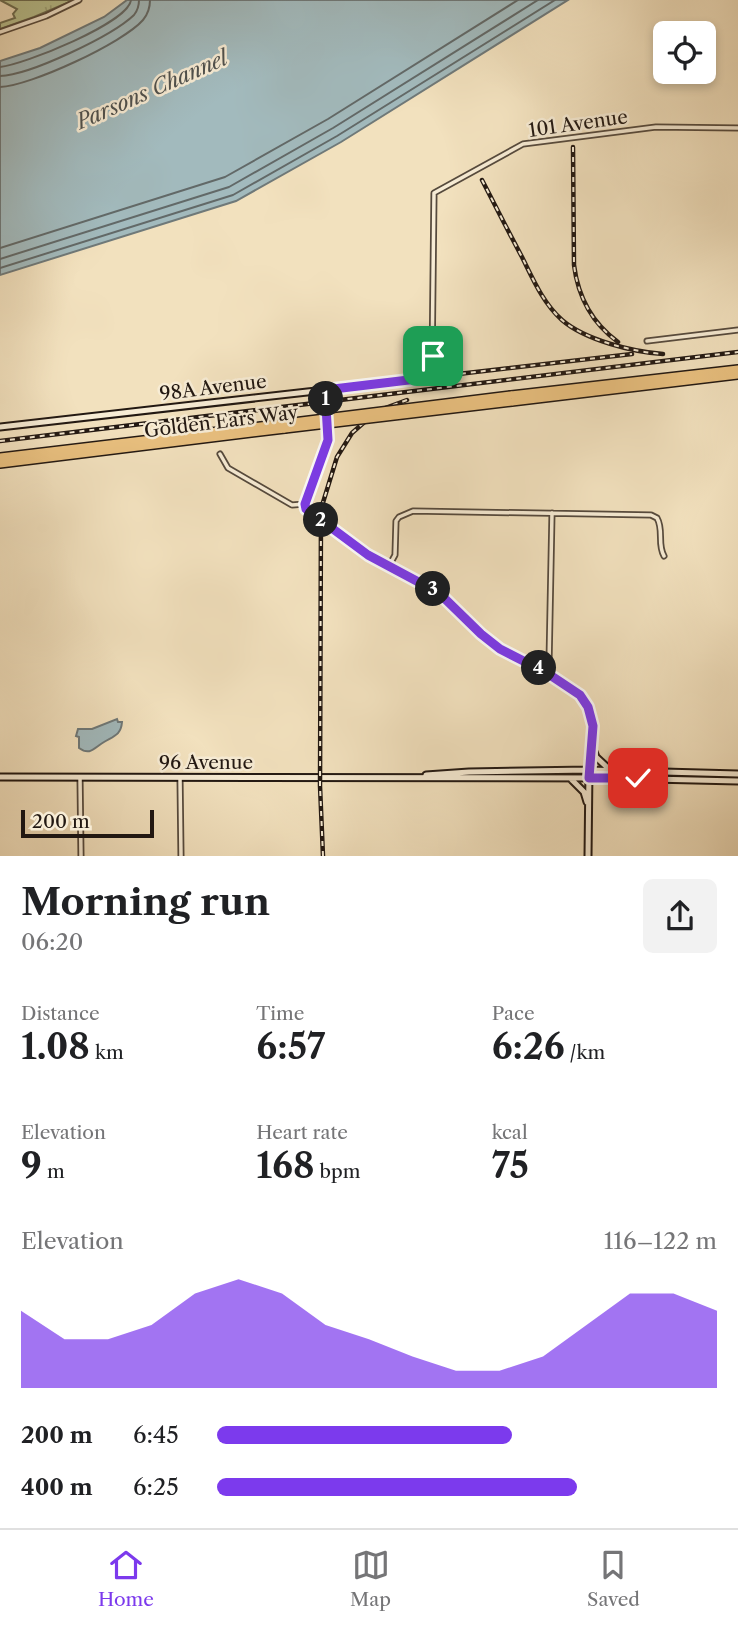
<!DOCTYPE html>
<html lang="en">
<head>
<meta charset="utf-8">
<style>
  body { margin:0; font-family:"Libre Caslon Text",serif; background:#f2f2f2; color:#202124; height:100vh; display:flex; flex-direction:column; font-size:26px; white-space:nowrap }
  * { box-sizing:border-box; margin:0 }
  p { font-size:23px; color:#757577 }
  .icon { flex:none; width:38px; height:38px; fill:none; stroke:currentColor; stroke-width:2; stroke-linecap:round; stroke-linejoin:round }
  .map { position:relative; height:856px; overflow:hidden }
  .panel { display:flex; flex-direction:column; background:#fff; flex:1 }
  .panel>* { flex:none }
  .buttons { position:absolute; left:653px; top:21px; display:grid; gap:14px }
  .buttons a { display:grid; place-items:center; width:63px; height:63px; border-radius:10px; background:#fff; box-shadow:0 4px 10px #0003; font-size:35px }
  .scale { position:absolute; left:21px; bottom:18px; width:133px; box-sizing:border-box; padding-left:7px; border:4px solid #221812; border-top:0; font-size:19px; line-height:24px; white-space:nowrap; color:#221812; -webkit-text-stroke:5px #f7ecd5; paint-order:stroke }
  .pin { position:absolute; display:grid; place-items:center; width:60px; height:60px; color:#fff; margin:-30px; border-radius:14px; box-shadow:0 4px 10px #0006 }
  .km { position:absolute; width:35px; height:35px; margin:-18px; border-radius:50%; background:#222; color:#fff; font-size:19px; line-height:35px; text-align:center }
  .round { display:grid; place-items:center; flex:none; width:74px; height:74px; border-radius:10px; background:#f2f2f2 }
  .head { display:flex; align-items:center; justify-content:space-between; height:119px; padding:0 21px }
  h1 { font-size:38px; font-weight:800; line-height:52px }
  .figures { display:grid; grid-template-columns:repeat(3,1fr); gap:10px; height:119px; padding:7px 21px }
  .figures div { display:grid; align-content:center }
  .figures b { font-size:35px; font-weight:800 }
  .figures small { font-size:19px; font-weight:400 }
  .figures p { font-size:19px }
  .chart { height:196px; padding:14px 21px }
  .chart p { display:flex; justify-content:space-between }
  .chart svg { width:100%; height:126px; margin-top:7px; fill:#7c3aed; opacity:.7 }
  ul { padding:0 21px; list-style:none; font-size:23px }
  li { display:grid; grid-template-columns:112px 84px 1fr; align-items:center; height:52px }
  li i { height:18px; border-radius:9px; background:#7c3aed }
  .tabs { display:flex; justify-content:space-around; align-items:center; height:98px; border-top:2px solid #e0e0e0; background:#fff; font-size:19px; color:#757577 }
  .tabs a { display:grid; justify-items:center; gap:4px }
  .tabs .active { color:#7c3aed }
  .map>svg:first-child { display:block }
</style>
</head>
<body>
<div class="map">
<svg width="738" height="856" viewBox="0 0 738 856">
  <defs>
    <pattern id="grass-tufts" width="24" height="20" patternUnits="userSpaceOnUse" patternTransform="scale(1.75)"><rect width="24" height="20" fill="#bac391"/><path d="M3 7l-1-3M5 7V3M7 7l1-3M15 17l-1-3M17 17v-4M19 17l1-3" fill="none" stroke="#a0a77c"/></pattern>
  </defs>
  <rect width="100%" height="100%" fill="#f2e1be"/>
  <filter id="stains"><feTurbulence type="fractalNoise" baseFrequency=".00286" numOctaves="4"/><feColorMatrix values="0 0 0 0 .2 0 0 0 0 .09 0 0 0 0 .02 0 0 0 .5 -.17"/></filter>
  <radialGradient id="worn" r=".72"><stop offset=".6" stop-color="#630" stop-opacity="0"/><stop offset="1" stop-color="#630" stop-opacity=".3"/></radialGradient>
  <path fill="url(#grass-tufts)" stroke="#6e6e52" stroke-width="2" d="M0,0H74L34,17L0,29V23L15,18L13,14L17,9Z"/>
  <path fill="#a2babd" stroke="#6f7979" stroke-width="2" d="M127,0H568L341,142L236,201L0,275V61L40,48L104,17Z
    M117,719L118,722H122C121,735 114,736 104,742C94,748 90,756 79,748V737L76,736L78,729H92Z"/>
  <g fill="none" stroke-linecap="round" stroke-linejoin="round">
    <path stroke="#626968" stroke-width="2" d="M0,67C23,65 128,23 131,0
      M0,76C30,75 112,36 134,15C138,10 139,6 139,0
      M0,87C30,86 123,43 143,20C148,14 150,8 150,0
      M0,248L225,177L328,119L518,0
      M0,259L229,187L333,128L538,0
      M0,268L233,195L337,136L555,0"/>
    <defs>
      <path id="street" d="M0,32L46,16L79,0
        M647,341L738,330
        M325,390L417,379L425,375L432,367L434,193L523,144L656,127L738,128
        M220,454L228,468L292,505L305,504
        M389,566L395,555L396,521L399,517L413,511L651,515L657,518C664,530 657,544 664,556
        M547,672L549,663L552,513
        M80,778L81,856
        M180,778L181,856"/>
      <path id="secondary" d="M0,427L325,390L328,440L305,504L306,509L368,555L439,593L481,634L501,649L546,673L580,695L588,707L593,726L589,770L588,856
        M593,749L596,757L610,770
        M426,775L469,772L589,770L738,774
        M0,777L607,778L738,781
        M571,779L584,792L587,802"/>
      <path id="highway" d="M511,395L738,369
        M512,402L738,375
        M0,457L285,423
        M0,464L285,429"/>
    </defs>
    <use href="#street" stroke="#564a3d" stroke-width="7"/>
    <use href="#secondary" stroke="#221812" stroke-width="9"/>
    <use href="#highway" stroke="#221812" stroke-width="10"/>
    <use href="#street" stroke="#f7ecd5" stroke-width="3.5"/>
    <use href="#secondary" stroke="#f7ecd5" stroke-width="5"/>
    <use href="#highway" stroke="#e9c07f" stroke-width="7"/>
    <defs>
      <path id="rail" d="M573,147L574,265C578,297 592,323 618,342
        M482,180C495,205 508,231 522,257C533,279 543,303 562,320C585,340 633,352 663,354
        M441,376L632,354
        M0,441L738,352
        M323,856L320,786L321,509L337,457L352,433L377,411L407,400"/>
    </defs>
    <use href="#rail" stroke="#221812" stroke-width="4.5"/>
    <use href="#rail" stroke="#f7ecd5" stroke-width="2" stroke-dasharray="5" stroke-linecap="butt"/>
    <defs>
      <path id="highway-bridge" d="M285,423L511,395
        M285,429L512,402"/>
    </defs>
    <use href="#highway-bridge" stroke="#221812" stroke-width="10" stroke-linecap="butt"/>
    <use href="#highway-bridge" stroke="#e9c07f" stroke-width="7"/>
  </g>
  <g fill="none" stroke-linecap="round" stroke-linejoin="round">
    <defs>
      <path id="route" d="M433,356L428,372L417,379L325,390L328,440L305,504L306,509L368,555L439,593L481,634L500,649L547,673L580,695L588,707L593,726L589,778H638"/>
    </defs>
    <use href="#route" stroke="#fff" stroke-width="14"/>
    <use href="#route" stroke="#7c3aed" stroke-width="9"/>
  </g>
  <g text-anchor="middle" stroke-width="5" stroke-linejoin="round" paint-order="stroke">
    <g font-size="19" fill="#221812" stroke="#f7ecd5">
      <text transform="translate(578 123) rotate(-8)" y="7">101 Avenue</text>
      <text transform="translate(213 387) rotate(-7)" y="7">98A Avenue</text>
      <text transform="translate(221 421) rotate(-7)" y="7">Golden Ears Way</text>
      <text x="206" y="769">96 Avenue</text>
    </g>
    <g font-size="21" font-style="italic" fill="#4f514e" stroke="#f7ecd5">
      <text transform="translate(152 90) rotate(-24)" y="7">Parsons Channel</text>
    </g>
  </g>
  <rect width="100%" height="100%" filter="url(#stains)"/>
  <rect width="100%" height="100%" fill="url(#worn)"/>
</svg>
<div class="buttons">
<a><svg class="icon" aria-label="locate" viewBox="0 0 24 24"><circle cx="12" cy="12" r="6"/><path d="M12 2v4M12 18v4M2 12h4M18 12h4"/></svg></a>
</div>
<div class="scale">200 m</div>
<div class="pin" style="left:433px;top:356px;background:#1e9e55"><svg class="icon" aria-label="arrive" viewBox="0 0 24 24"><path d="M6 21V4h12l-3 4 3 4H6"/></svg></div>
<div class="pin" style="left:638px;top:778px;background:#d93025"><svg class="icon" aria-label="check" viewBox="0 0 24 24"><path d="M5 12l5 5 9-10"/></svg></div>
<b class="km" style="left:326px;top:399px">1</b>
<b class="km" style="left:321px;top:520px">2</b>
<b class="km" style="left:433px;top:589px">3</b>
<b class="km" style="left:539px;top:668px">4</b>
</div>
<section class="panel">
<div class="head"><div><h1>Morning run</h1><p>06:20</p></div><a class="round"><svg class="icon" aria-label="share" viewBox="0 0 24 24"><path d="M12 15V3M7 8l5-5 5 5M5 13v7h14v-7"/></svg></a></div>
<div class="figures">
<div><p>Distance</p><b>1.08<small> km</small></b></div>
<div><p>Time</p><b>6:57</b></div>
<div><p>Pace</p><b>6:26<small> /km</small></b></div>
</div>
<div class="figures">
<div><p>Elevation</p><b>9<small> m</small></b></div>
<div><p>Heart rate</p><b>168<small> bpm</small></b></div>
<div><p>kcal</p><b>75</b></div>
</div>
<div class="chart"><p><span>Elevation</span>116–122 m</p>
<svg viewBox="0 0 160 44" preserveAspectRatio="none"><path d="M0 44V17L10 27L20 27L30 22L40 11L50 6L60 11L70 22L80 27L90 33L100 38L110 38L120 33L130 22L140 11L150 11L160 17V44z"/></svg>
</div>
<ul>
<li><b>200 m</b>6:45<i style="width:59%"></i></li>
<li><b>400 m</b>6:25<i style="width:72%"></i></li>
</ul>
</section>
<nav class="tabs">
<a class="active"><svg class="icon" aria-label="home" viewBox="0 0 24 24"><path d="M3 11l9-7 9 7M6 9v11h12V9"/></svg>Home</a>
<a><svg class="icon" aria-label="map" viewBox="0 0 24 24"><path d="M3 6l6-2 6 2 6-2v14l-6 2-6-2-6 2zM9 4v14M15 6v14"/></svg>Map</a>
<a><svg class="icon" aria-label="saved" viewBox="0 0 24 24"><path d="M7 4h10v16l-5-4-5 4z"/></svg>Saved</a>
</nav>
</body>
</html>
